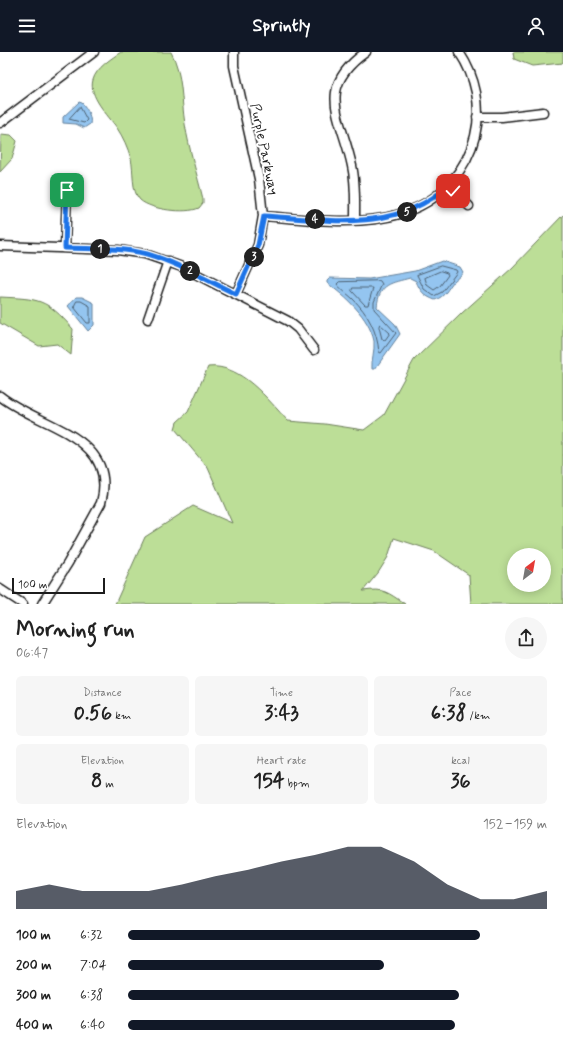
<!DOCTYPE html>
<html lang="en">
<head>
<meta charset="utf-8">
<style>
  body { margin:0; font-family:Mynerve,sans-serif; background:#f6f6f6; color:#222; height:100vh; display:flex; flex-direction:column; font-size:15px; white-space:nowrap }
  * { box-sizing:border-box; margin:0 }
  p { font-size:13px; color:#767676 }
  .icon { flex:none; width:22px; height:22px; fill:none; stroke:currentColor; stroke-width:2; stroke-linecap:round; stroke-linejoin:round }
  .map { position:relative; height:552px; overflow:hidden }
  .details { display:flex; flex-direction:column; background:#fff; flex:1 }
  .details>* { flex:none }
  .needle { width:26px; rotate:31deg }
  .fabs { position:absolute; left:507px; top:496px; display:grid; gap:8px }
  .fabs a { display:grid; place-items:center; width:44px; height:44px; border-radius:50%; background:#fff; box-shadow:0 2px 10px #0003; font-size:20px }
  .scale { position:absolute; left:12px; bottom:10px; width:93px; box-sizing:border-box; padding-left:4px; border:2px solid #1c1c1c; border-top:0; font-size:11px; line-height:14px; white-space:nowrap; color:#1c1c1c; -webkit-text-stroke:3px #fff; paint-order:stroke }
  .pin { position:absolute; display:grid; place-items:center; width:34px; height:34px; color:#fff; margin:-17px; border-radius:8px; box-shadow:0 2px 6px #0006 }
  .km { position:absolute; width:20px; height:20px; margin:-10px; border-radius:50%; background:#222; color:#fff; font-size:11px; line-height:20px; text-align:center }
  .round { display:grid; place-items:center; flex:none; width:42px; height:42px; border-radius:21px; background:#f6f6f6 }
  .headline { display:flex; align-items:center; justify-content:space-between; height:68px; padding:0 16px }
  h1 { font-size:22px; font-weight:800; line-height:30px }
  .figures { display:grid; grid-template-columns:repeat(3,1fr); gap:6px; height:68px; padding:4px 16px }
  .figures div { display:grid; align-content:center; border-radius:6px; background:#f6f6f6; text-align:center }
  .figures b { font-size:20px; font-weight:800 }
  .figures small { font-size:11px; font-weight:400 }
  .figures p { font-size:11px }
  .chart { height:112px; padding:8px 16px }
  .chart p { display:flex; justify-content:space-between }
  .chart svg { width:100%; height:72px; margin-top:4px; fill:#111827; opacity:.7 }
  ul { padding:0 16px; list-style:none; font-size:13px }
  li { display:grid; grid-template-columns:64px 48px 1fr; align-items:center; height:30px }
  li i { height:10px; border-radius:5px; background:#111827 }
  header { display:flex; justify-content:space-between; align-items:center; height:52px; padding:0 16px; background:#111827; color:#fff; font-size:18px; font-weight:800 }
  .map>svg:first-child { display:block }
</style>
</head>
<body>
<header><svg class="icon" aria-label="menu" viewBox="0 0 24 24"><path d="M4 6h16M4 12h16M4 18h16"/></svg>Sprintly<svg class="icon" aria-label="person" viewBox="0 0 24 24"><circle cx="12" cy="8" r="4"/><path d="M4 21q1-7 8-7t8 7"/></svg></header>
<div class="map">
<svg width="563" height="552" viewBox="0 0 563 552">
  <rect width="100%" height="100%" fill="#fff"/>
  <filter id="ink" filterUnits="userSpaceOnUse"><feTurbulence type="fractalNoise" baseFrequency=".025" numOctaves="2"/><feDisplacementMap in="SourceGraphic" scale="8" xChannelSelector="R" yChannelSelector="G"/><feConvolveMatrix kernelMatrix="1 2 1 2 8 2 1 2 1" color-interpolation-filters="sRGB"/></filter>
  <g filter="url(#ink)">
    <path fill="#bcde97" stroke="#6c7d5a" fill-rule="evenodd" d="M121,0H171C183,22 181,48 185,72C189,97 197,122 203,147V151L199,156C186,162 151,158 140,148C131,139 134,119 131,107C128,96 123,85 117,76C108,63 88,44 93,28C96,16 112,6 121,0Z
      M513,0H563V11L532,14L514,7Z
      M1,82L11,83L17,89L12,107L0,120Z
      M563,163V552H471L469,523L434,499L394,486L388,505L378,521L363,539C384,536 387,540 405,552H115L145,485L193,454L232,471L208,416L175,377L177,370L188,360L208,315C241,311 268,348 288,369L325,372L364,378L384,363L414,308L462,261L512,216ZM514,503H544V533H514Z
      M0,245C39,247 46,246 73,277L71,303L57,292L39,294L0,271Z"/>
    <path fill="#94c5f0" stroke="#64819b" d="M79,50L82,51C87,56 92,66 90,72L84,76L76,72L63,71V65Z
      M442,209L460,215L463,220C461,224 457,226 454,229C447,237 446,244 435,248C424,244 420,239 416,229L410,226C392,231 379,231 377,255L395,272L400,282L375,317H372C371,308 375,299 374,289C369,265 346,245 327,231V229L330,226L369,227L386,224L415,219Z
      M76,245H82L94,251V273L88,279L68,254Z"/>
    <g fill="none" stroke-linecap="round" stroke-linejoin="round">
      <path stroke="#4c6071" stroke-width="1" d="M80,55L87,68L84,71L69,67Z
        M441,214L456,218L457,220L442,240L434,244L424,237L417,223Z
        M441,219L447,221L448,223L440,234L434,238L427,233L425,226Z
        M380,229L382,232L374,250V257L396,281L381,301L379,300C377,279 368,262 353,247C348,242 341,238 337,232L339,230Z
        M353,236H373L368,253H365L352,239Z
        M77,249H81L90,254V271H87L74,255Z
        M380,272L390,281L385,288L382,287L379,275Z"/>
      <defs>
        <path id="minor" d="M234,0V14L259,127L263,164L258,193L236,242
          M477,65H502L543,60
          M0,71L94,0
          M448,134L469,154
          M263,164C325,168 405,183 451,130C462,117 471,101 475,84C482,55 476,25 459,0
          M355,168C355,150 356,131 352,114C342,65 314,37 366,0
          M0,194L118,198L145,202L182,215L288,269L298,277L314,298
          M65,196L67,138
          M148,267L168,209
          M0,344C38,375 119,383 101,451L68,511L42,552
          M0,537L23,552"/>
      </defs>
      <use href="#minor" stroke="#1c1c1c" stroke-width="11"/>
      <use href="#minor" stroke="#fff" stroke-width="8"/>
    </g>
  </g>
  <g fill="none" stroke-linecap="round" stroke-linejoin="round" filter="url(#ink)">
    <defs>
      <path id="route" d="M67,138L65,196C92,197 120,195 147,202C178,211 206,228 236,242L258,193L264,164C328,168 396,181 448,134L453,139"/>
    </defs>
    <use href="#route" stroke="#fff" stroke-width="8"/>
    <use href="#route" stroke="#1a73e8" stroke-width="5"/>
  </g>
  <g text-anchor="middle" stroke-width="4" stroke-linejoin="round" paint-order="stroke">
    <g font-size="14" fill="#1c1c1c" stroke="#fff">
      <text transform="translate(265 97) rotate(78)" y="5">Purple Parkway</text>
    </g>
  </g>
</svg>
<div class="fabs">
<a><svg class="needle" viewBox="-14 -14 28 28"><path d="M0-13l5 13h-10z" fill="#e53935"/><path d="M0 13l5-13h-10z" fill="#767676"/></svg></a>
</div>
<div class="scale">100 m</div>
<div class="pin" style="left:67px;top:138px;background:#1e9e55"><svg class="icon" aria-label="arrive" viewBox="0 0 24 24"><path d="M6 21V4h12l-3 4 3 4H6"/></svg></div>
<div class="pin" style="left:453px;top:139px;background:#d93025"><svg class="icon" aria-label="check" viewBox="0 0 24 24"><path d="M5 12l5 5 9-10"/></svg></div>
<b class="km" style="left:100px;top:197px">1</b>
<b class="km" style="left:190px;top:219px">2</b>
<b class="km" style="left:254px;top:205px">3</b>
<b class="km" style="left:315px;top:167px">4</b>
<b class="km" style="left:407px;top:160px">5</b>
</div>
<section class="details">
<div class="headline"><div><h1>Morning run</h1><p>06:47</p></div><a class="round"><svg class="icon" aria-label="share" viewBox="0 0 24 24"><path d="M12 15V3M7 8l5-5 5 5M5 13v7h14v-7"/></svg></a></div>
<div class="figures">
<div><p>Distance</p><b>0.56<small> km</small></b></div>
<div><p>Time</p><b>3:43</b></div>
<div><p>Pace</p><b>6:38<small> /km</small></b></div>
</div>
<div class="figures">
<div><p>Elevation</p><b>8<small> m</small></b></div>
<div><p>Heart rate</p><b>154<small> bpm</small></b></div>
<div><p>kcal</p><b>36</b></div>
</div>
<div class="chart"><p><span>Elevation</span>152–159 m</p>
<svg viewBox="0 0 160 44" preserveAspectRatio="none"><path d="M0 44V33L10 29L20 33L30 33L40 33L50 29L60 24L70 20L80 15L90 11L100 6L110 6L120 15L130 29L140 38L150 38L160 33V44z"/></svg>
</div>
<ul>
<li><b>100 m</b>6:32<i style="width:84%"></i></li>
<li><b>200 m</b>7:04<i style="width:61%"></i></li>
<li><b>300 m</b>6:38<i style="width:79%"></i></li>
<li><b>400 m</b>6:40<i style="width:78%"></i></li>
</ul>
</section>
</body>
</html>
